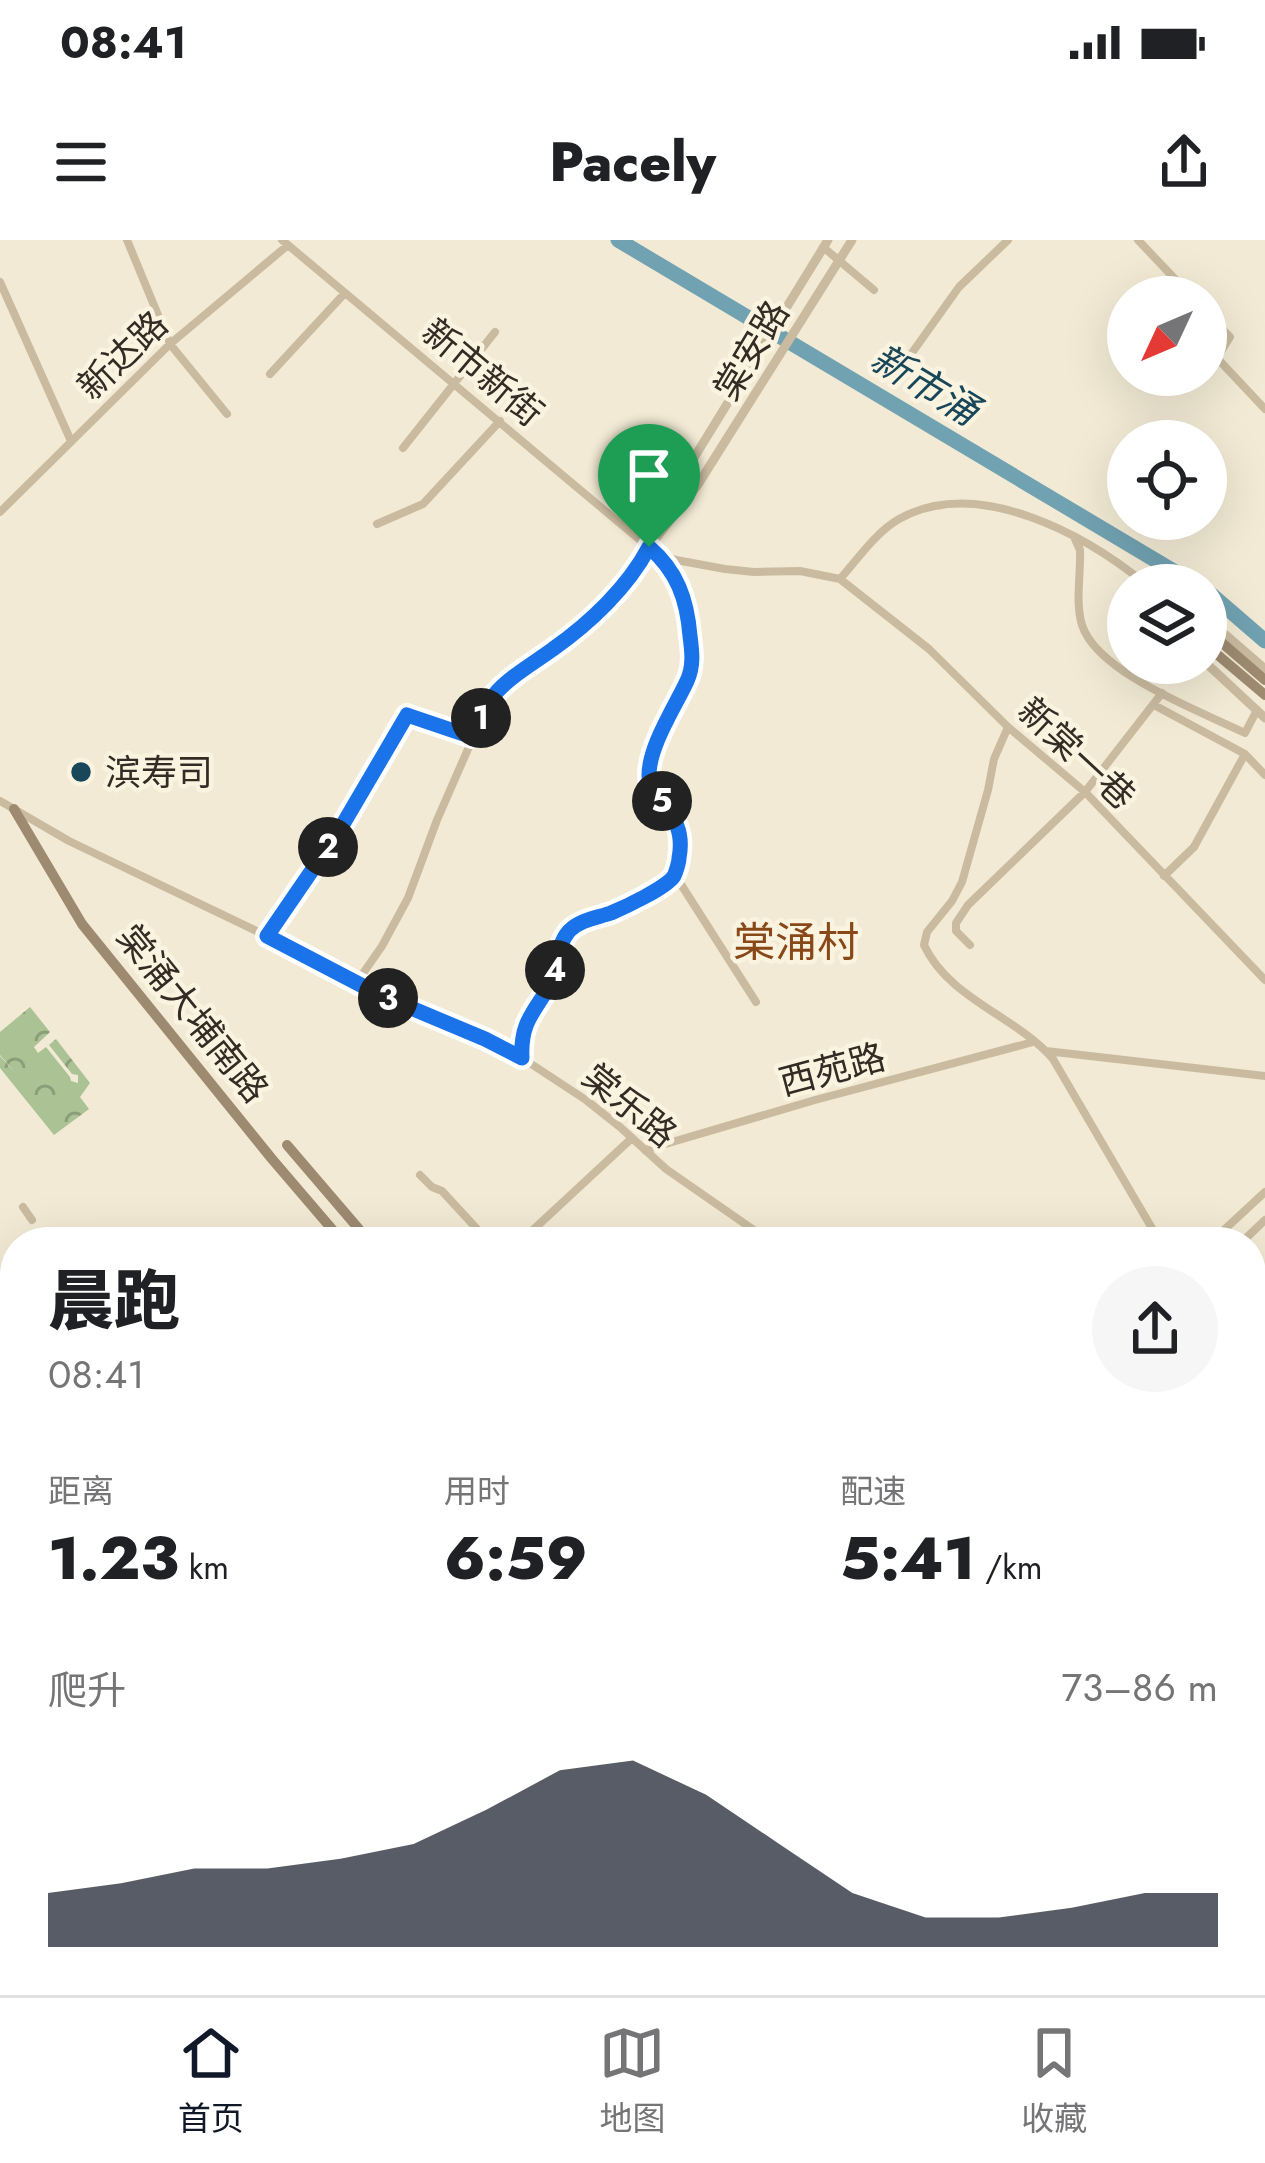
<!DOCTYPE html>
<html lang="zh">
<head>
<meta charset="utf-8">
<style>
  body { margin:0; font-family:Jost,"Noto Sans SC",sans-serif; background:#f6f6f6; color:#202124; height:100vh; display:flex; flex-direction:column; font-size:45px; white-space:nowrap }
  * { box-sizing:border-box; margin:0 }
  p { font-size:39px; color:#757577 }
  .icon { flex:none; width:66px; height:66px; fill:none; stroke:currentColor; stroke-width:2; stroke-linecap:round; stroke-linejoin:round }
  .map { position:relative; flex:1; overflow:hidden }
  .side { position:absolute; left:0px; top:987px; width:1266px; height:768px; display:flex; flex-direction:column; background:#fff; border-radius:48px 48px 0 0; box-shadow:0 12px 48px #0002 }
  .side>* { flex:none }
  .needle { width:78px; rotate:226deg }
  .controls { position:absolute; left:1107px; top:36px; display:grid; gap:24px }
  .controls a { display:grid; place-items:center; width:120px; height:120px; border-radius:50%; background:#fff; box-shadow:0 12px 48px #0002; font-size:60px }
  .pin { position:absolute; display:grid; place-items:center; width:102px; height:102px; color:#fff; margin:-123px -51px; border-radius:50% 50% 50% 0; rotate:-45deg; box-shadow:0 0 12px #0007 }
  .pin .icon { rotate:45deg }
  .km { position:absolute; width:60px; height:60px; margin:-30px; border-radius:50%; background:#222; color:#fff; font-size:33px; line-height:60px; text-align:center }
  .round { display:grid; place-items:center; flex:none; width:126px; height:126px; border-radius:63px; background:#f6f6f6 }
  .overview { display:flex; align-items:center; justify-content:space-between; height:204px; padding:0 48px }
  h1 { font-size:66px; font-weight:800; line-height:90px }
  .stats { display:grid; grid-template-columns:repeat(3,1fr); gap:18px; height:204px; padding:12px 48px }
  .stats div { display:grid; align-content:center }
  .stats b { font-size:60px; font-weight:800 }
  .stats small { font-size:33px; font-weight:400 }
  .stats p { font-size:33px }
  .chart { height:336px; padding:24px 48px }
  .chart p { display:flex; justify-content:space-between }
  .chart svg { width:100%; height:216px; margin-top:12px; fill:#111827; opacity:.7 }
  .status { display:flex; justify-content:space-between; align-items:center; height:84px; padding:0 60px; background:#fff; direction:ltr }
  .status svg { height:33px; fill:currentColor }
  header { display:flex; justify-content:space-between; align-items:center; height:156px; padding:0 48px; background:#fff; font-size:54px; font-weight:800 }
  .tab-bar { display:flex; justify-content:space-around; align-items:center; height:168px; border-top:3px solid #e0e0e0; background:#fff; font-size:33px; color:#757577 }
  .tab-bar a { display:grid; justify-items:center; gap:6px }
  .tab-bar .current { color:#111827 }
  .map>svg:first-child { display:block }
</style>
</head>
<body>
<div class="status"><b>08:41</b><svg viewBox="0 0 49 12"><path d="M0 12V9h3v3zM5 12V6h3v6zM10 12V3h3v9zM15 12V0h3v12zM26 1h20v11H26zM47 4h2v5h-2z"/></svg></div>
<header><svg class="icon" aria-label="menu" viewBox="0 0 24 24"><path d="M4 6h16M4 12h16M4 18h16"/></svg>Pacely<svg class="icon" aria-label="share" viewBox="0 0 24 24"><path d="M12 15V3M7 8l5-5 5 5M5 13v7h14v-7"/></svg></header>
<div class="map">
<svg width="1265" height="1755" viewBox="0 0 1265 1755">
  <defs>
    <pattern id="forest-crowns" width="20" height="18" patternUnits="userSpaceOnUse" patternTransform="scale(3)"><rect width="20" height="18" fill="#aac294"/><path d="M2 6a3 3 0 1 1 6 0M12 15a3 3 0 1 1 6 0" fill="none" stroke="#8b9e79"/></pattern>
  </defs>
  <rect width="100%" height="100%" fill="#f2ead4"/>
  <path fill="url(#forest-crowns)" d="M30,767L50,792L34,807L38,813L46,807L70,837L71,841L78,843V835L72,834L49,805L56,799L90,843L80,857L89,869L54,895L0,828V816L17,835L0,815V792Z"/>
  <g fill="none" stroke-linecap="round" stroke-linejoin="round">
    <path stroke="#71a2b1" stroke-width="15" d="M618,0L1197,345
      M1206,350L1265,401"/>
    <path stroke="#cabba0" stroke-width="8" d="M127,0L170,104L227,174
      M282,0L659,316C683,340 700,398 691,432C687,444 679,455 673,466C662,487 652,514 649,538C667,581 692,581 675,635L622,668L582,682L565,696L550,744L526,782L521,804L522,818
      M1138,0L1192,57
      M823,7L874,50
      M0,42L71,201
      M1206,72L1230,97L1217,118L1265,169
      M904,124L959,47L1008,0
      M270,134L344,54
      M403,208L495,92
      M0,272L170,104L288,5
      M377,284L423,264L500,181
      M1075,299L1080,310C1081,334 1075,362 1082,385C1097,433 1202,472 1245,493L1257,470
      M660,314L676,320L725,329L754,332L800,331L840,339L929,409L1008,487L1085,552L1265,740
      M840,339C857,320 876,292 899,279C978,235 1086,295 1147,345
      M1154,465L1245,514L1265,535
      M1008,487L994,519L988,550L962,642L952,661L927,692L924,705C949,759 1016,776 1053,819L1160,1002
      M0,561L69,601L267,696L380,755L485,798L522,818L586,860L620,887L666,929L771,1002
      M675,635L756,762
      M1164,636L1194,607L1245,514
      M267,696L339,591L407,475L472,497
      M970,705L956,691V683L968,665L1085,552L1162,453
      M357,742L382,706L408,658L437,580L489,461C507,439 534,424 557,406C592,380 629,346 649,307
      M1046,811L1265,836
      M645,910L815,860L1033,802
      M420,935L432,947L442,951L489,1002
      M23,967L32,980
      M520,1002L632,898
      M1211,1002L1265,952
      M1242,1002L1265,980
      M0,1231L15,1250
      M0,1284L15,1269"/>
    <path stroke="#cabba0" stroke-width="9" d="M656,291L684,234L828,0
      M649,307L697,246L852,0
      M1206,378L1265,429
      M1206,423L1265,478
      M1251,1247L1265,1234
      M1251,1270L1265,1257
      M1251,1384L1265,1399
      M1251,1737L1265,1730
      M756,1755L771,1740
      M779,1755L793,1740
      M1240,1755L1265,1742"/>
    <path stroke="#9e8a71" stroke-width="10" d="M1206,389L1265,440
      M1206,405L1265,455
      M14,569L82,684L272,919L343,1002
      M287,905L370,1002
      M1251,1729L1265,1723
      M802,1740L816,1755
      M983,1740L996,1755
      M1014,1740L1027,1755
      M1199,1755L1228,1740
      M1227,1755L1265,1736
      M1253,1755L1265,1749"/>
    <path stroke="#342c24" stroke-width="3" stroke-dasharray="3 9" stroke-linecap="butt" d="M1251,1334L1265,1320
      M1251,1379L1265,1365
      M1251,1420L1265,1407
      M1251,1591L1265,1576
      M1251,1660L1265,1651
      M865,1755L880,1740
      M911,1755L927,1740
      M1082,1755L1101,1740
      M1122,1755L1144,1740"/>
    <path stroke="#cabba0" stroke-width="9" d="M1251,1402L1265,1417
      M1251,1416L1265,1432"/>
  </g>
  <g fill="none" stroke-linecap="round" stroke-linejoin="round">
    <defs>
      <path id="route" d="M649,307C677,331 687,359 690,396C692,411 694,426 687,441C675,467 649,506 649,535C649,564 688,571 679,618C679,622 676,632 674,636C666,648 625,667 611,673C596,678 580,680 569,691C556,706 559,726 551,743C535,772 520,781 522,818L485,799L380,755L267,696L339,591L407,475L472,497C479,483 484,467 494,455C509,437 534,423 553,409C590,383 628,347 649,307Z"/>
    </defs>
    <use href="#route" stroke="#fff" stroke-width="24"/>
    <use href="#route" stroke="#1a73e8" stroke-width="15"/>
  </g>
  <circle fill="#174758" stroke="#faf3e0" stroke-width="4.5" cx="81" cy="532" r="12"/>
  <g text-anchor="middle" stroke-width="9" stroke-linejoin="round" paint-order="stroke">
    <g font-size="36" fill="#342c24" stroke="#faf3e0">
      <text transform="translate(751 110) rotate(-59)" y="13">棠安路</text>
      <text transform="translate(122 115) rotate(-44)" y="13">新达路</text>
      <text transform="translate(483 132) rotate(40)" y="13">新市新街</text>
      <text transform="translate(1077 513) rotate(43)" y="13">新棠一巷</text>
      <text transform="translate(193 773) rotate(51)" y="13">棠涌大埔南路</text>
      <text transform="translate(832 829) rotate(-15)" y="13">西苑路</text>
      <text transform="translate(630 865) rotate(39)" y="13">棠乐路</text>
    </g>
    <g font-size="36" fill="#342c24" stroke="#faf3e0" text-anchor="start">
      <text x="105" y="545">滨寿司</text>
    </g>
    <g font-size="39" font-style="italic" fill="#174758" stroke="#faf3e0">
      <text transform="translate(925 144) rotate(31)" y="14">新市涌</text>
    </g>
    <g font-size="42" fill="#884817" stroke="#faf3e0">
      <text x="796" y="717">棠涌村</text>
    </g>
  </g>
</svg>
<div class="controls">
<a><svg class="needle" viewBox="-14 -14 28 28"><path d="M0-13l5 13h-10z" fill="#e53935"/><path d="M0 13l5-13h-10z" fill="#757577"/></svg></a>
<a><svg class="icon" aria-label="locate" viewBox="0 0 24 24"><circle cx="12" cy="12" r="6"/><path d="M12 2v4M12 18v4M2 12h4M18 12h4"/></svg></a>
<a><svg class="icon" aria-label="layers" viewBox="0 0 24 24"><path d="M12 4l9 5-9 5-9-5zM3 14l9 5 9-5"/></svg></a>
</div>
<div class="pin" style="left:649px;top:307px;background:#1e9e55"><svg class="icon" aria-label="arrive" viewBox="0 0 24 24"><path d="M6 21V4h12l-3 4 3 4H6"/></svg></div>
<b class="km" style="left:481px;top:478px">1</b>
<b class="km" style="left:328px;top:607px">2</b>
<b class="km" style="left:388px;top:758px">3</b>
<b class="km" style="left:555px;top:730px">4</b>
<b class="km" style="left:662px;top:561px">5</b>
<section class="side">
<div class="overview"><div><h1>晨跑</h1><p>08:41</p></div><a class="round"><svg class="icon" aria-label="share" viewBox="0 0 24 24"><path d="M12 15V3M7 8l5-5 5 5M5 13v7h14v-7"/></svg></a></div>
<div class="stats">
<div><p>距离</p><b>1.23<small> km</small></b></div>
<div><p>用时</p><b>6:59</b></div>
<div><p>配速</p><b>5:41<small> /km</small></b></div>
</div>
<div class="chart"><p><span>爬升</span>73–86 m</p>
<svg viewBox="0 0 160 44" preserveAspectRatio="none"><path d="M0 44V33L10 31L20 28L30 28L40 26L50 23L60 16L70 8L80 6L90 13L100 23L110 33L120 38L130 38L140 36L150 33L160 33V44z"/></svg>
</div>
</section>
</div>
<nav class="tab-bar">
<a class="current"><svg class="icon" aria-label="home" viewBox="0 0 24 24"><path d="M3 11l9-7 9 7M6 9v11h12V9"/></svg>首页</a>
<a><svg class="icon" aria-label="map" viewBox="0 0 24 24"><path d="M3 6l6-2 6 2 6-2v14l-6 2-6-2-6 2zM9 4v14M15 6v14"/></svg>地图</a>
<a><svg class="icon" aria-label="saved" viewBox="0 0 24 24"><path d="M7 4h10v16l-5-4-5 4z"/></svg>收藏</a>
</nav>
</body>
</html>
